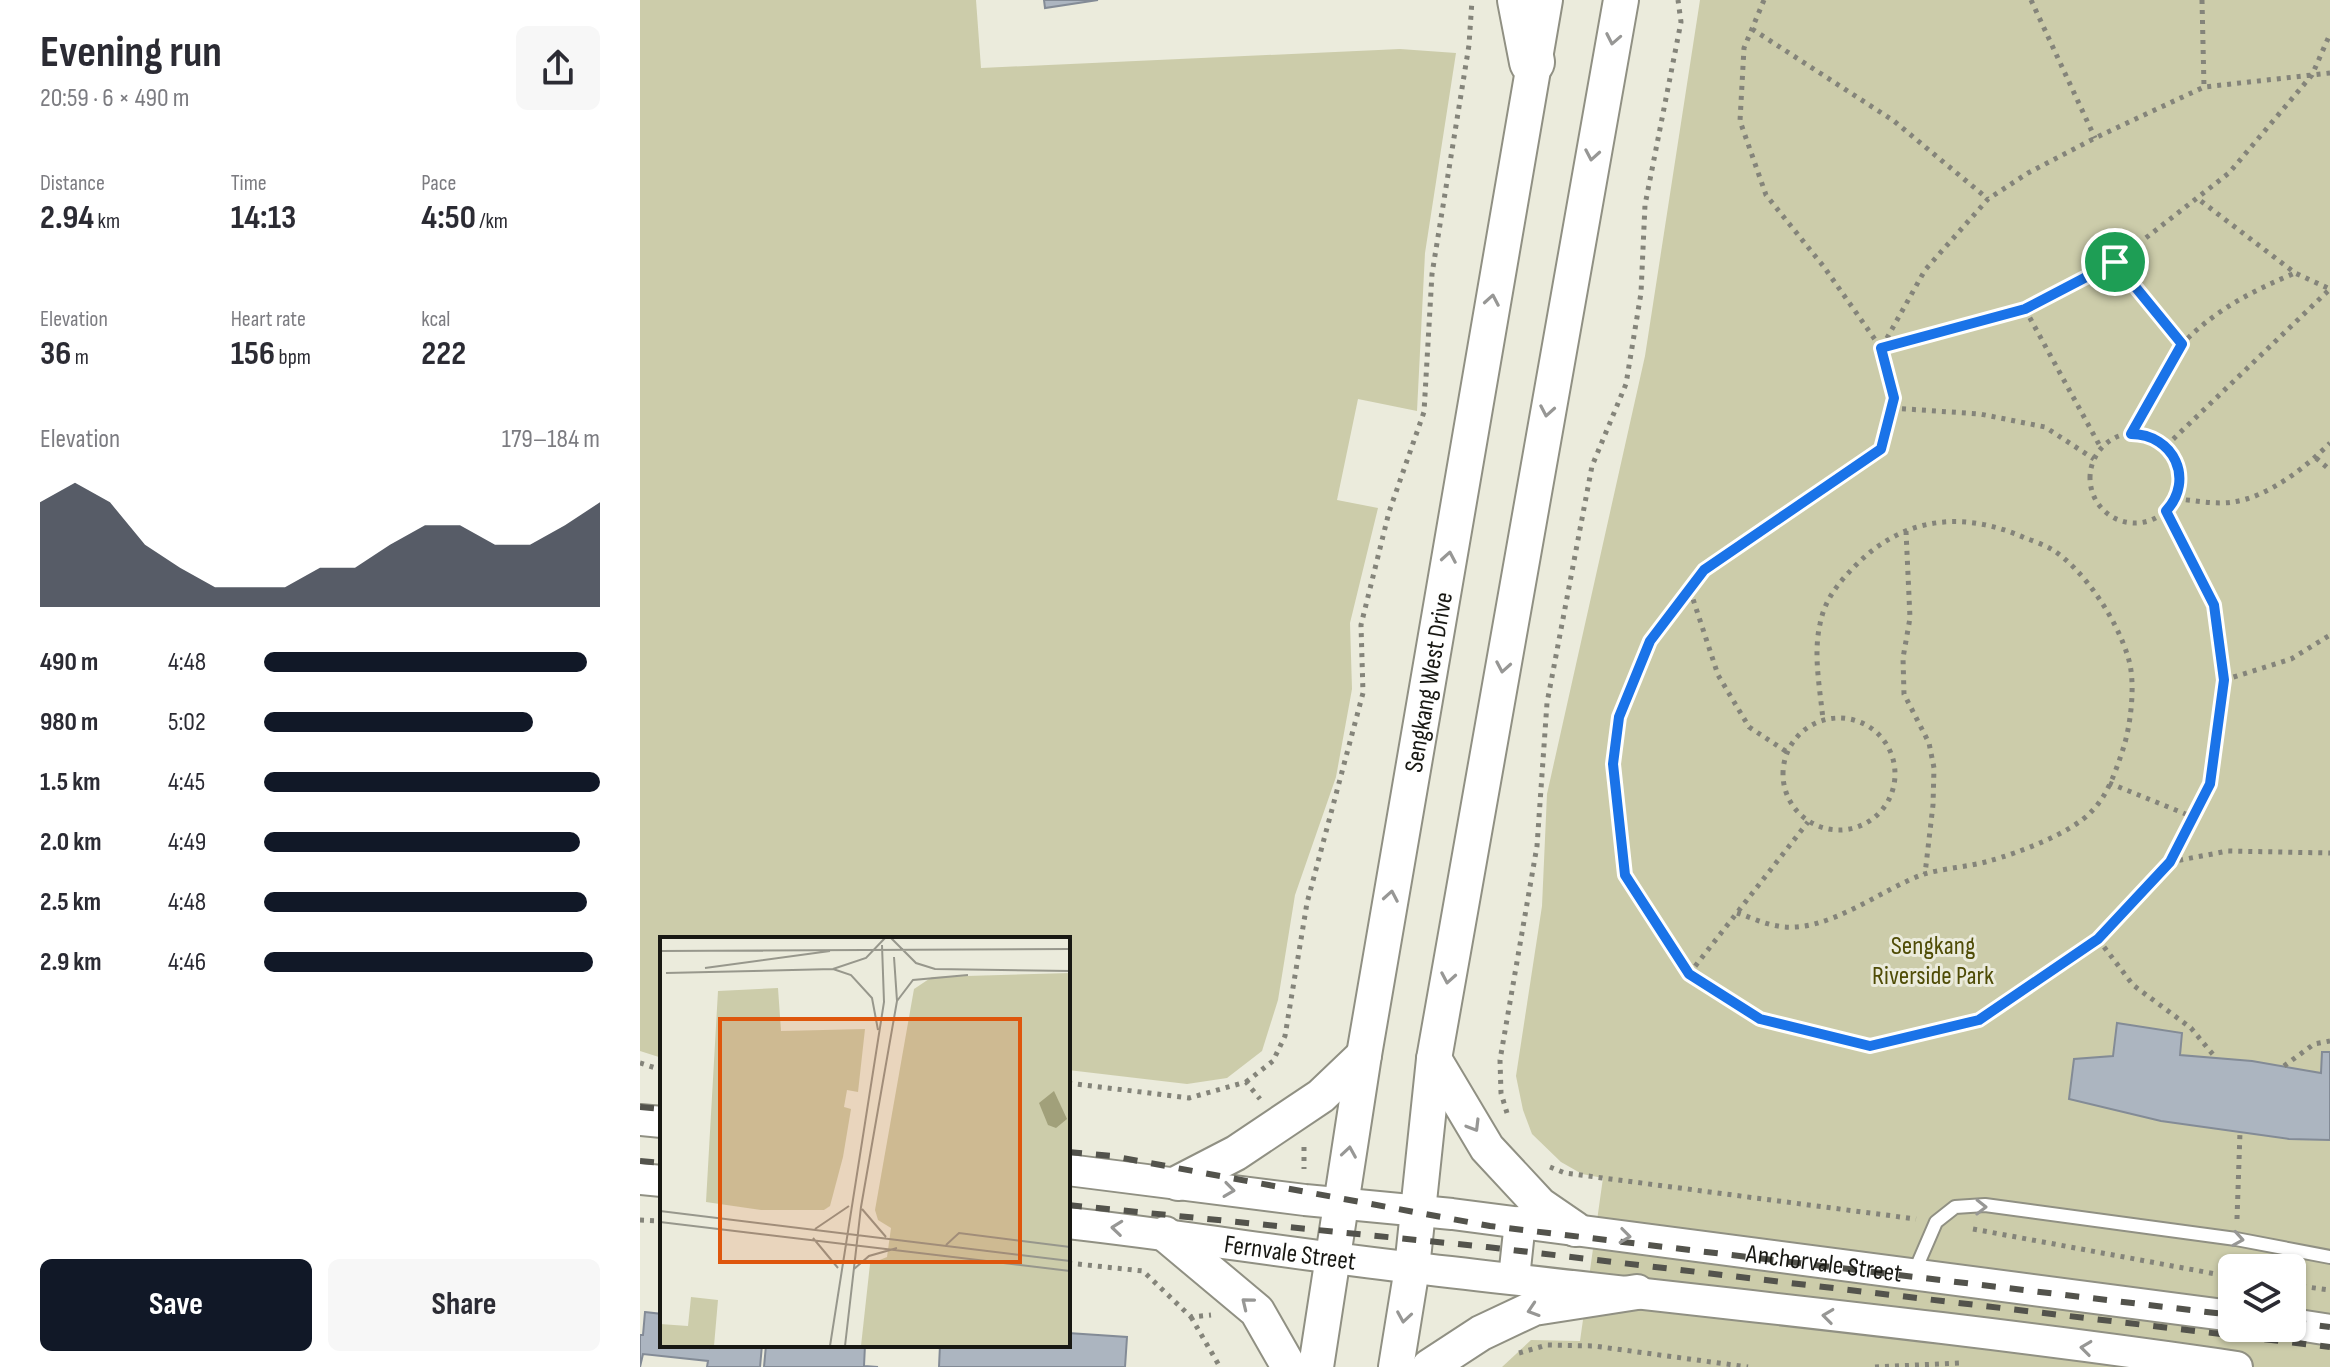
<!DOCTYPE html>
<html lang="en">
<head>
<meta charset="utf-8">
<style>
  body { margin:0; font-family:"Sofia Sans Condensed",sans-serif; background:#f7f7f7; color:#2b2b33; height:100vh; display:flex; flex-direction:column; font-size:30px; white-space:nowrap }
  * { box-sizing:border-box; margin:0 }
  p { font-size:26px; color:#7c7c81 }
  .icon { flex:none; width:44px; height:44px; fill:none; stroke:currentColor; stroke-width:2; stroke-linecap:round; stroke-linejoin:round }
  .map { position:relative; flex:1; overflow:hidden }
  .drawer { display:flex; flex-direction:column; background:#fff; width:640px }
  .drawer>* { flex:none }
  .controls { position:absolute; left:1578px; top:1254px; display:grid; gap:16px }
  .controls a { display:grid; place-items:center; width:88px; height:88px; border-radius:12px; background:#fff; box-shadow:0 2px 6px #0004; font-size:40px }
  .pin { position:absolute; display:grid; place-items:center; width:68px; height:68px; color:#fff; margin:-34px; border:4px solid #fff; border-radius:50%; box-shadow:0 2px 8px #0007 }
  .round { display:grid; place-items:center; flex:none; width:84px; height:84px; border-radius:12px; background:#f7f7f7 }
  .head { display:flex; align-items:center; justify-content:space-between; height:136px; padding:0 40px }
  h1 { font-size:44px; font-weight:700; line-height:60px }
  .figures { display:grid; grid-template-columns:repeat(3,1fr); gap:12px; height:136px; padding:8px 40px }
  .figures div { display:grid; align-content:center }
  .figures b { font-size:34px; font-weight:700 }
  .figures small { font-size:22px; font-weight:400 }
  .figures p { font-size:22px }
  .chart { height:224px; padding:16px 40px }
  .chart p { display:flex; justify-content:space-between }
  .chart svg { width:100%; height:144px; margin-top:8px; fill:#111827; opacity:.7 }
  .action { display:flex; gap:16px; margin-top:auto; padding:16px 40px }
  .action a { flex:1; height:92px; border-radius:12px; background:#111827; color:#fff; font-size:32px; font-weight:700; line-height:92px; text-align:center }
  .action a+a { background:#f7f7f7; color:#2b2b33 }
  ul { padding:0 40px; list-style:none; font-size:26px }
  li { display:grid; grid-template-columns:128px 96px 1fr; align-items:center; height:60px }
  li i { height:20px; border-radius:10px; background:#111827 }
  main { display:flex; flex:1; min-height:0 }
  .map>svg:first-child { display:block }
</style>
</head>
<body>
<main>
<section class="drawer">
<div class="head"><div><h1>Evening run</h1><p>20:59 · 6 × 490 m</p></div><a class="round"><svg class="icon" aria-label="share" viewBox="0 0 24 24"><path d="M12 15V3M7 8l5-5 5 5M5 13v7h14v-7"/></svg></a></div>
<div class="figures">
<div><p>Distance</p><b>2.94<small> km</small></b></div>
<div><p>Time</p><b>14:13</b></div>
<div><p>Pace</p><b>4:50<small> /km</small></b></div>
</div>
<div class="figures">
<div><p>Elevation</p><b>36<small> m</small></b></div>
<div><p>Heart rate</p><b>156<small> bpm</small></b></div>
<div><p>kcal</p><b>222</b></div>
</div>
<div class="chart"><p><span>Elevation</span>179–184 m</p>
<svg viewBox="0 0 160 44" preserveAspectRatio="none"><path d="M0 44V12L10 6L20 12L30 25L40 32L50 38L60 38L70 38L80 32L90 32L100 25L110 19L120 19L130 25L140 25L150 19L160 12V44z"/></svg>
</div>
<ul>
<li><b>490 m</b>4:48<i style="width:96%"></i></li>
<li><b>980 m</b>5:02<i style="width:80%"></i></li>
<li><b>1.5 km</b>4:45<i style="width:100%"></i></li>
<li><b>2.0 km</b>4:49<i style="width:94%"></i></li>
<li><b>2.5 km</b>4:48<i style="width:96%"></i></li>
<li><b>2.9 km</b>4:46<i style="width:98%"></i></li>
</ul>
<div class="action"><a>Save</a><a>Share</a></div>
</section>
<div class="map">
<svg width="1690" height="1367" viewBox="0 0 1690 1367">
  <rect width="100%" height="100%" fill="#ebebdc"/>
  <path fill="#cca" fill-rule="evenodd" d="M0,0H336L341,68L760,49L816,53L785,253L777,411L718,399L697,500L738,508L710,623L712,689L696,777L655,895L638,1000L622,1051L587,1078L547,1084L428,1070V939H22V1058L0,1051Z
    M1060,0H1690V1367H862L891,1340L940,1341L963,1178L942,1174L921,1162L892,1134L883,1110L876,1076L902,906L907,794L1005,356ZM1592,1268H1652V1328H1592Z"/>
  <path fill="#acb5c0" stroke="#838b96" stroke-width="2" d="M404,0H458L405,8Z
    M1477,1023L1542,1033L1540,1055L1612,1061L1681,1073L1682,1052H1690V1140L1649,1139L1521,1121L1429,1099L1434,1059L1473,1056Z
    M5,1312L22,1314V1345H57L69,1348V1345H122L120,1367H67L68,1361L3,1354L0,1367V1335H3Z
    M428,1333L487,1337L485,1367H299L300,1345H428Z
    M126,1345H225L224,1366L238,1367H124Z"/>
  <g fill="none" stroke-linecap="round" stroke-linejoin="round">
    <defs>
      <path id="service" d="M1274,1273L1296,1222L1315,1207L1345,1205L1596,1239L1690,1257"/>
      <g id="tertiary">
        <path d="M0,1120L22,1122"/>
        <path id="s1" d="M428,1170L665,1200L812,1214L1592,1316"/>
        <path d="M0,1179L22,1181"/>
        <path id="s2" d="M428,1223C544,1236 659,1255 775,1268C1049,1300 1324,1327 1597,1367"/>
        <path d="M874,1278L880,1222"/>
        <path d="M1652,1324L1690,1330"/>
      </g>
      <g id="secondary">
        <path d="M794,1059L847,1148L900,1205L935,1229"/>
        <path d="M538,1183L596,1153L681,1096L724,1055"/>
        <path d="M525,1234L617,1311L649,1367"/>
        <path id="s3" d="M676,1367L724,1055L905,0"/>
        <path d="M756,1367L772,1268L794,1059L981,0"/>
        <path d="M789,1367L841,1333L894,1308L997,1292"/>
      </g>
      <path id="motorway" d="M880,0L892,62"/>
    </defs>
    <use href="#service" stroke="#909083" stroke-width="16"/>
    <use href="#tertiary" stroke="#909083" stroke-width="34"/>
    <use href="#secondary" stroke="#909083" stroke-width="38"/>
    <use href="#motorway" stroke="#909083" stroke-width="48"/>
    <path stroke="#84847a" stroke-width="5" stroke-dasharray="4 6" stroke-linecap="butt" d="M1124,0L1104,48L1100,121L1126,195L1184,267L1241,348L1254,398L1241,449L1064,570L1010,641L979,717L973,764L985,875L1049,974L1120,1019L1230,1046L1339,1020L1458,939L1530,862L1588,851L1690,853
      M1391,0L1455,138
      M1562,0L1564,87
      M1112,29L1254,121L1348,199
      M1475,262L1542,344
      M1385,309L1461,448
      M1242,347L1285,270L1348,199L1388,173L1455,138L1564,87L1690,73
      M1241,348L1385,309L1475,262L1589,173L1672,75L1690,34
      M1252,408L1340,414L1405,427L1454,459
      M1492,433L1542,344C1575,310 1612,291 1655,273
      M1450 478a45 45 0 1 1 90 0a45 45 0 1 1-90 0Z
      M1526,446L1690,289L1655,273L1557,198
      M1676,458L1690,470
      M1536,499C1553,500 1575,505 1593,502C1628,497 1665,468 1690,443
      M1526,511L1574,605L1584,680L1570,784L1531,862
      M1266,531L1270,618L1263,658L1264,694L1289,743L1294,768L1293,805L1285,874
      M1050,590L1078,675L1109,727L1147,752
      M1584,680L1651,659L1690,635
      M1143 774a56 56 0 1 1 112 0a56 56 0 1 1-112 0Z
      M1469,783L1553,817
      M1097,913C1110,917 1124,924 1138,926C1186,935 1241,889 1284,874C1305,868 1328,867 1349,861C1378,853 1432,833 1452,811C1468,795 1477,768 1484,746C1491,723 1496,681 1488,657C1477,620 1445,571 1413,550C1404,545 1394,541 1385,538C1325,511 1266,516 1218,563C1200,581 1185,598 1180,624C1173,655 1180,688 1183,720
      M1458,939L1493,985L1551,1028L1575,1057
      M1049,974L1168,822
      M0,1063L22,1070
      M1644,1066L1674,1044L1690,1041
      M606,1082L633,1061L645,1036L667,903L723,693L721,625L749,512L784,412L792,274L829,45L832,0
      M428,1083L549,1098L606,1082L620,1099
      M867,1113L861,1093L860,1060L897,846L907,703L952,466L986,384L1001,293L1005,205L1041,22L1038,0
      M664,1147V1169
      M910,1167L925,1173L1276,1219
      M1597,1219L1600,1132
      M0,1220L22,1221
      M1333,1229L1592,1277
      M428,1263L503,1271L551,1317L571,1315
      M1652,1285L1690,1290
      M551,1317L580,1367
      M879,1353L907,1345L954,1346L1108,1367
      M1235,1367L1319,1363"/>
    <use href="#service" stroke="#fff" stroke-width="12"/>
    <use href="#tertiary" stroke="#fff" stroke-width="30"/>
    <use href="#secondary" stroke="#fff" stroke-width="34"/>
    <use href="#motorway" stroke="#fff" stroke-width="44"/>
    <path stroke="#53534c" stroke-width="6" stroke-dasharray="14 14" stroke-linecap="butt" d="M0,1107L22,1109
      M428,1152L472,1156L850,1226L1592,1315
      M0,1161L22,1163
      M428,1205L847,1247L1690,1347
      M1652,1322L1690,1327"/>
  </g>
  <defs><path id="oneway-chevron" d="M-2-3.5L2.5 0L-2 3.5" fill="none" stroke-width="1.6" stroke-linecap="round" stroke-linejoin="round" transform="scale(2)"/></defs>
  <g stroke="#979795">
    <use href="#oneway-chevron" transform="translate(973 39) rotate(101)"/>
    <use href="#oneway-chevron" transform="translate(952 155) rotate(100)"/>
    <use href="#oneway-chevron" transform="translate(852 300) rotate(-80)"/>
    <use href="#oneway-chevron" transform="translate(907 411) rotate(100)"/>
    <use href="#oneway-chevron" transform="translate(809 557) rotate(-80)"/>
    <use href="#oneway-chevron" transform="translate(863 667) rotate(100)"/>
    <use href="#oneway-chevron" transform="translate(751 896) rotate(-80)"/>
    <use href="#oneway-chevron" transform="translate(808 978) rotate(100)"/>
    <use href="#oneway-chevron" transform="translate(834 1126) rotate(59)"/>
    <use href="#oneway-chevron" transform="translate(709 1152) rotate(-81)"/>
    <use href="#oneway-chevron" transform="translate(589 1190) rotate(8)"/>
    <use href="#oneway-chevron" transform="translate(1341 1207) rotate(1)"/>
    <use href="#oneway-chevron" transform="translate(477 1228) rotate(-174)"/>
    <use href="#oneway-chevron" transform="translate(985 1236) rotate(7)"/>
    <use href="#oneway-chevron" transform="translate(1598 1239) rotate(9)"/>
    <use href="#oneway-chevron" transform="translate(607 1303) rotate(-141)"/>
    <use href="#oneway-chevron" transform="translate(893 1310) rotate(162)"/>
    <use href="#oneway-chevron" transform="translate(1188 1316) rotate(-173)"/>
    <use href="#oneway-chevron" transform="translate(764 1317) rotate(99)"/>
    <use href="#oneway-chevron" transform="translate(1446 1348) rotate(-173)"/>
  </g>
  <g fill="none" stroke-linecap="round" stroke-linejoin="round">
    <defs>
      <path id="route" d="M1475,262L1542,344L1491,434C1534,434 1555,480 1526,511L1574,605L1584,680L1570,784L1530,862L1458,939L1339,1020L1230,1046L1120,1019L1049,974L985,875L973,764L979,717L1010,641L1064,570L1241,449L1254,398L1241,348L1385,309Z"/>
    </defs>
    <use href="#route" stroke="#fff" stroke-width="16"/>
    <use href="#route" stroke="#1a73e8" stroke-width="10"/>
  </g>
  <g text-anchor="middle" stroke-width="6" stroke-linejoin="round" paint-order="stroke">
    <g font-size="26" fill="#181813" stroke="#ebebdc">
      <text dy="9" stroke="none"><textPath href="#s3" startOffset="694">Sengkang West Drive</textPath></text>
      <text dy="9" stroke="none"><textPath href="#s2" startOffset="224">Fernvale Street</textPath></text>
      <text dy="9" stroke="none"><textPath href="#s1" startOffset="762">Anchorvale Street</textPath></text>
    </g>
    <g font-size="26" fill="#4f4c06" stroke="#ebebdc">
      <text x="1293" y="954">Sengkang<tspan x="1293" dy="30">Riverside Park</tspan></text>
    </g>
  </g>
  <g transform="translate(20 937)">
    <rect width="410" height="410" fill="#ebebdc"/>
    <path d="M410,36V409H201L210,327L227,320L231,291L218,283L215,273L254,52L272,40ZM118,51L121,94L205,92L198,155L187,153L184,170L191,172L183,220L170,269L164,273H101L46,265L58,54ZM31,360L58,363L54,409H0V387L28,389Z" fill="#cca"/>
    <path d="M394,154L407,182L396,191L388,188L379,166Z" fill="#a1a07a"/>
    <path fill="none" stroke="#97978c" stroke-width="2" d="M231,1L256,26L275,32L410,34M0,14L410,12M45,31L170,14M173,32L191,38L212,61L218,93M6,36L173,32L206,21L225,1M237,64L253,43L308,38M202,272L226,300M0,274L410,324M0,285L410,334M155,292L189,269M153,301L178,331M286,308L299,296L410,310M194,332L209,319L237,311M170,409L224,65L222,8M185,409L201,270L237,64L234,20"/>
    <path fill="#de560c" fill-opacity="0.15" stroke="#de560c" stroke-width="4" d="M60,82H360V325H60Z"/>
    <rect width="410" height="410" fill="none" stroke="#181813" stroke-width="4"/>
  </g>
</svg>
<div class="controls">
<a><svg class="icon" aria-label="layers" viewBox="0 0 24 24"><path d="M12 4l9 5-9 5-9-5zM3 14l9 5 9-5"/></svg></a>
</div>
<div class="pin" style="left:1475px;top:262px;background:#1e9e55"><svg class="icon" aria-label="arrive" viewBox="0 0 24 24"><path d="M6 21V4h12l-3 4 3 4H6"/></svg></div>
</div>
</main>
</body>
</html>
